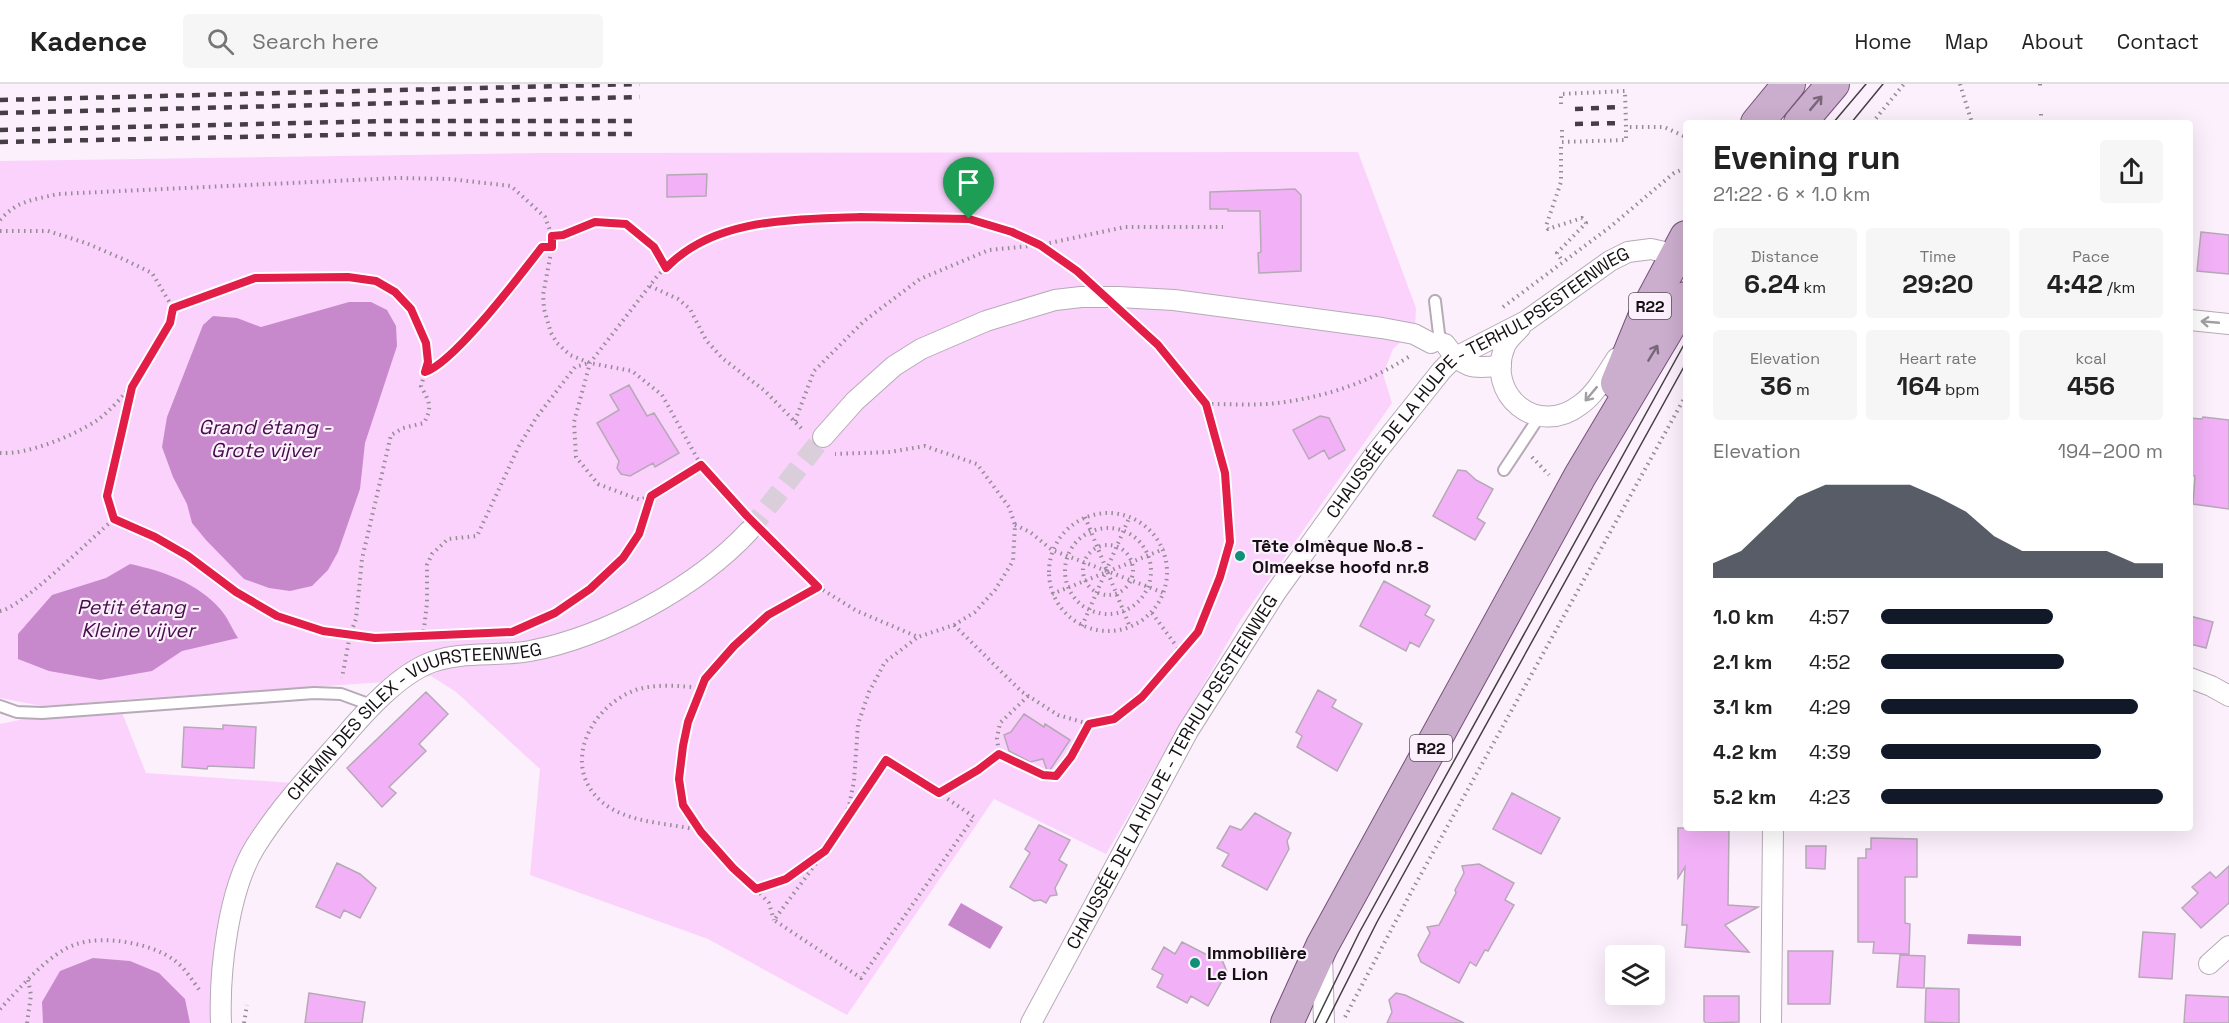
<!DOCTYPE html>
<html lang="en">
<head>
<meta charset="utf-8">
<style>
  body { margin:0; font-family:"Space Grotesk",sans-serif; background:#f6f6f6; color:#222; height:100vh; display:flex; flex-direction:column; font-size:22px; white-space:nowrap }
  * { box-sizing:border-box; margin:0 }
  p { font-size:20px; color:#767676 }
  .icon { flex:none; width:33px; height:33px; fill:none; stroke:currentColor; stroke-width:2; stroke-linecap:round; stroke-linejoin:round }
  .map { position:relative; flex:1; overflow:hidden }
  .side { position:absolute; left:1683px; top:36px; width:510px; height:711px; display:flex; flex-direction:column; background:#fff; border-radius:6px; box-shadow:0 6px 24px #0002 }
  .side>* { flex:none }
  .fabs { position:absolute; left:1605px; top:861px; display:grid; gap:12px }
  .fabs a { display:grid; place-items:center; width:60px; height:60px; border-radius:6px; background:#fff; box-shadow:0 6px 24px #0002; font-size:30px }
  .pin { position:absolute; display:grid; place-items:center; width:51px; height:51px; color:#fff; margin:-62px -26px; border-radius:50% 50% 50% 0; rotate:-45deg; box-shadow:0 0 6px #0007 }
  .pin .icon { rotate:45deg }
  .round { display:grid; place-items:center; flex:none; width:63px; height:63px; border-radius:6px; background:#f6f6f6 }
  .summary { display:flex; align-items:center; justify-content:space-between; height:102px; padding:0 30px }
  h1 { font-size:33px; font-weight:600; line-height:45px }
  .figures { display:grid; grid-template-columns:repeat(3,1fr); gap:9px; height:102px; padding:6px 30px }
  .figures div { display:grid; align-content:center; border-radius:6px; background:#f6f6f6; text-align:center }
  .figures b { font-size:26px; font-weight:600 }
  .figures small { font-size:16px; font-weight:400 }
  .figures p { font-size:16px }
  .chart { height:168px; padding:12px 30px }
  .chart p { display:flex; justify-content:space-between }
  .chart svg { width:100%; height:108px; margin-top:6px; fill:#111827; opacity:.7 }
  ul { padding:0 30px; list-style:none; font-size:20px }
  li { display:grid; grid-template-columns:96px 72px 1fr; align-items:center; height:45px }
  li i { height:15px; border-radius:8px; background:#111827 }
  header { display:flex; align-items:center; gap:36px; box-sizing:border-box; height:84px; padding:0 30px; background:#fff; border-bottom:2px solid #e0e0e0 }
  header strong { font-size:28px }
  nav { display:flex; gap:33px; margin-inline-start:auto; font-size:21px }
  .search { width:420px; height:54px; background:#f6f6f6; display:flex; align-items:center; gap:15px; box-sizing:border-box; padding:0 21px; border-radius:6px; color:#767676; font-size:22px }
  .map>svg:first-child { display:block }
</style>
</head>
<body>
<header>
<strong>Kadence</strong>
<div class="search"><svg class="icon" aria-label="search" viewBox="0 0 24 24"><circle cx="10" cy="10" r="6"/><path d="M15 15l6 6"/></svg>Search here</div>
<nav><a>Home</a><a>Map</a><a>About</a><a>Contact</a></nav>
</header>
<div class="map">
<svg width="2229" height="939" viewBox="0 0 2229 939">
  <rect width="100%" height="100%" fill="#fdf0fd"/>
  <path fill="#fad2fc" d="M1358,68L1416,224L1415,245L1393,265L1383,290L1392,319L1240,537L1106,770L994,715L847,931L708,855L530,791L540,685L456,608L431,592L386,598L117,616L146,689L294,699L262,738L213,939H0V640L110,617L42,622L0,614V77L539,69Z"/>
  <path fill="#c789cb" d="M349,218H371L387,226L396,242L397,262L365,359L360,405L338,468L328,486L312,502L290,507L269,504L244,495L206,456L192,439L187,420L173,393L162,363L167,333L203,241L213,232L237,234L261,243Z
    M130,480C163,487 198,499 221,526C228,534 232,545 238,554L182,567L152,587L100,596L49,587L18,575V550L52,511L106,494Z
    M961,819L1003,843L990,865L948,841Z
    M1968,850L2021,852V862L1967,860Z
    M93,874L130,877L159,889L185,915L190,939H43L42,918L60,887Z"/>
  <path fill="#f2b1f6" stroke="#b6a9b6" stroke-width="1.5" d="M707,90L706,112L667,113V91Z
    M1295,105L1301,111V187L1259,189L1258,169L1261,168L1260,127H1228V125H1210V108Z
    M2201,148L2229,151V190L2197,187Z
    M629,301L647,332L654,329L679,369L655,383L653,379L630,392L621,390L617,384L619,377L597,339L619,326L610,311Z
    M1320,332L1329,334L1345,366L1329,375L1324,366L1309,375L1293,346Z
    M2203,333L2229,336V425L2193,420L2195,392L2190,391V334L2202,335Z
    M1458,386L1466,387L1476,396L1493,405L1477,434L1485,439L1475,456L1433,432Z
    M1384,497L1430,522L1425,531L1434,536L1419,563L1410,558L1406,567L1360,542Z
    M2190,532L2213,538L2206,564L2190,560Z
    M1318,606L1336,616L1332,623L1362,640L1337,687L1297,663L1302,652L1296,648Z
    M426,608L448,630L419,660L426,667L389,703L396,709L382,723L347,684Z
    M1024,630L1044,643L1045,640L1070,656L1048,689L1043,675L1030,678L1009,667L1004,651L1011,648Z
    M223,641L256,643L254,684L208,682L207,685L182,683L184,643L223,645Z
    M1512,709L1560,734L1541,770L1493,745Z
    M1255,729L1291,749L1287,757L1289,765L1267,806L1222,782L1229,770L1217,764L1230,742L1241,746Z
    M1039,741L1070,756L1059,776L1067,781L1055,804L1057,811L1050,812L1046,819L1041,816L1034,817L1010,803L1030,769L1025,765Z
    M1678,744H1729L1728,821L1758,823L1725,841L1749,868L1685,863L1687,841H1682L1685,783L1678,794Z
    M1871,754L1917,755V793H1905V839L1910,840L1909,870L1873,869L1874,858H1858V774H1866V765H1871Z
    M1806,762H1826L1825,785L1806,784Z
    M337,779L360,790L376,804L360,834L344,826L340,834L316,823Z
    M1479,780L1514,799L1505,816L1514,821L1488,867L1485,866L1476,882L1470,878L1459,899L1421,878L1418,871L1430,849L1427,843L1439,841L1456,809L1455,806L1464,789L1462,782Z
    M2229,782V819L2201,844L2182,824L2198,809L2192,803L2210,788L2216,794Z
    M2143,848L2175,850L2172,895L2139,893Z
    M1182,858L1215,875L1221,873L1227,888L1208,922L1191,912L1187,919L1157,903L1163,891L1152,885L1164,863L1175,870Z
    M1788,867H1833L1830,920H1788Z
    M1900,871L1925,872L1924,904L1897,903Z
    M1926,904L1959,905V939L1925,938Z
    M309,909L365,918L362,939H305Z
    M1396,909L1405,911L1464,939H1387L1392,928L1389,916Z
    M2186,911L2229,913V939H2184Z
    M1704,912H1739V938L1706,939L1704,937Z"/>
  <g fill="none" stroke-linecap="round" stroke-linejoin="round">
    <path stroke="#daceda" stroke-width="20" stroke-dasharray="20 10" stroke-linecap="butt" d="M749,447L823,353"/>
    <defs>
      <path id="service" d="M1435,217L1439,250L1445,260
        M1504,386L1539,333
        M0,622L17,628L42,629L314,609L341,610L371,621"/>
      <g id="minor">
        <path d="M2190,236L2229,240"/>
        <path d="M1520,244C1515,249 1508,255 1505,262C1485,311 1537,354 1580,321C1596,310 1606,290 1617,274"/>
        <path d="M1445,260C1462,284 1473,286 1501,281"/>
        <path d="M823,353L855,317L894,282L921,265L986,237L1055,216L1081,213H1118L1174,216L1382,244L1414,250L1431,259"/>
        <path d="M2190,594L2211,602L2229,612"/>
        <path d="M1322,870L1324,939"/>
        <path d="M2209,880L2229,862"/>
        <path id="s1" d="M221,939C219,888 228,807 255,763C280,723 312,689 343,654C365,628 399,590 432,578C462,567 498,573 530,567C605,553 697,503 749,447"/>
        <path id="s2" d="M1031,939L1188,647L1276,508L1375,370L1442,286L1454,274L1526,237L1610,177L1628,168L1651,165L1677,171"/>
        <path d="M1771,939L1773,744"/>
      </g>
      <path id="primary" d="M1757,39L1789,0
        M1800,39L1833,0
        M1617,299L1647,226L1686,153
        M1287,939L1322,862L1580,392L1686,214"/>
    </defs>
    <use href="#service" stroke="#b6aab7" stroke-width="14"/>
    <use href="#minor" stroke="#b6aab7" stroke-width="22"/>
    <use href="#primary" stroke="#745377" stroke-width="34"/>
    <path stroke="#958c95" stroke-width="4" stroke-dasharray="1.5 4.5" stroke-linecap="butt" d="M1960,0L1972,39
      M2040,0V5
      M1561,20V10L1625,7L1626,43H1664L1686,53
      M2041,30V39
      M1872,39L1904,0
      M1562,46V58L1626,56V43
      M1561,63V98L1546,142L1548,145L1582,134L1586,139L1557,169L1563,178
      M0,136C18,116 33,116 58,110L397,94L450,95L511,102L545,133L552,152V163L543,211L544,225L551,249L557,259L570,271L590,279L632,287L662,311L701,381L743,427
      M0,147H48L86,159L123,175L152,189L173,224
      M552,152L563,151L595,138L626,140L654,163L666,184
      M650,202L678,215L690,225L706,256L722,274L765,307L804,347
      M1503,223L1610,143L1674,89L1686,84
      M426,288L435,285L472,249L542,163H552
      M132,304L107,413L114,435C140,446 165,457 188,472C218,492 243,516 276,531C327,555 384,556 439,552
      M1206,320C1232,320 1260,322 1285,318C1332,311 1371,297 1410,272
      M795,337L814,287L864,237L920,195L989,166L1040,161L1125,143H1223
      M0,369C27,371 73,352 96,337C125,317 166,259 173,224L255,194L348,193L376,197L395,208L411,225L426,259L428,278L421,302C429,318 433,322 424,339L403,344L391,351L362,475L356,535L350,551L342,594
      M1532,373L1549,391
      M701,381L651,412L640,416L598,400L576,373L574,338L590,279L658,191L673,176L696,159L760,139L784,136L860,133L969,135L1012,148L1040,161L1077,187
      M1049 488a59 59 0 1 1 118 0a59 59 0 1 1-118 0Z
      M1085,433L1130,543
      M1015,441L1030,448L1052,466L1164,509
      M1065 487a43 43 0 1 1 86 0a43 43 0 1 1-86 0Z
      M767,452L818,503L857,527L918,553L954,541L975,528L995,506L1013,477L1015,441L1009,423L977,380L925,362L890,368L835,370
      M1083 486a25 25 0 1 1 50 0a25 25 0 1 1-50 0Z
      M818,503L769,531L734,562L705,595L688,638L679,695L683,721L701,748L733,784L756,805L786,795L825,767L836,750L849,722L854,697L858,640L869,608L885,578L918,553
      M1052,510L1164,465
      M0,527C20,525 93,453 114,435
      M1152,529L1180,567
      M954,541L1022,608L1058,631L1089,640L1114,635L1142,613L1198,547L1220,493L1230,458L1225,389L1206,320L1159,261
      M1082,542L1130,432
      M517,546C561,526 619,495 639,449C644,437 647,425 651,413
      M423,553L427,519V481L432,470L448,455L477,452L519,362L536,334L575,283L589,279
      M1028,612L1000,639L997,654L999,670L1043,691L1056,692L1071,673L1089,640
      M843,739L886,676L939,709
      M701,747C672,739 638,740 612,725C558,693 584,627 633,607C653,599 681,602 702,604
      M823,770L774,836L861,894L974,733L939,709L978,686L999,670
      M756,805L769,819L774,836
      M0,925C19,905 51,867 77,860C104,851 151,859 174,876C184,883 193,897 200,907
      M1345,933L1415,801L1686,311
      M27,939L31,911L28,896
      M244,939L247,921"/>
    <use href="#service" stroke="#fff" stroke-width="10"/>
    <use href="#minor" stroke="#fff" stroke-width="20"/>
    <use href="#primary" stroke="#cbadcd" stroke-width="32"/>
    <path stroke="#453f45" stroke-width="1.5" d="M1833,39L1866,0
      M1851,39L1883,0
      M1315,939L1359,849L1686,257
      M1326,939L1377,838L1686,279"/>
    <path stroke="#453f45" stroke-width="4.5" stroke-dasharray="8 8" stroke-linecap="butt" d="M0,16L640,0
      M1575,25L1620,23
      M0,29L640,13
      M1575,40L1621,39
      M0,46L385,37H639
      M0,58L384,50H639"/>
    <path stroke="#958c95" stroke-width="4" stroke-dasharray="1.5 4.5" stroke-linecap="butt" d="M1077,187L1159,261"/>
  </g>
  <defs><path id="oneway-shaft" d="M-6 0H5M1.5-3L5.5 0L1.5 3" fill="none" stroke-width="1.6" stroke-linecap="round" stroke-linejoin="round" transform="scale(1.5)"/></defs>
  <g stroke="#79667a">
    <use href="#oneway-shaft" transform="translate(1816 19) rotate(-50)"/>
    <use href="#oneway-shaft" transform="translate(1653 269) rotate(-59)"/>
  </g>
  <g stroke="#a19fa1">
    <use href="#oneway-shaft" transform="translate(2210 238) rotate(-175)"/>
    <use href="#oneway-shaft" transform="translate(1591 310) rotate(130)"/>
  </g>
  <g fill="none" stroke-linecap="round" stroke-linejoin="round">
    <defs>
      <path id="route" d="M860,133L969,135L1012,148L1040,161L1077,187L1158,261L1206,320L1225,389L1230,458L1220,493L1198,548L1142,613L1114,635L1089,640L1071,673L1056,692L1043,691L999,670L978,686L939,709L886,676L825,767L786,795L756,805L733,784L701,748L683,721L679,695L683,662L688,638L705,595L734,562L768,531L818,503L747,432L701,381L651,412L639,450L623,474L590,505L555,529L512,548L375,554L323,547L277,532L236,508L188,472L155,453L114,435L107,412L132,303L170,239L173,224L255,194L348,193L376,197L395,208L411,225L426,259L428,278L425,288C454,279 521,190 542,163H552V152L563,151L595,138L626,140L654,163L666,184C715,133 794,136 860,133Z"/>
    </defs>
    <use href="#route" stroke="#fff" stroke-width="12"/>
    <use href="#route" stroke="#e11d48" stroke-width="8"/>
  </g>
  <g fill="#0f9077" stroke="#fdf0fd" stroke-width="2">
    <circle cx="1240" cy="472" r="6"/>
    <circle cx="1195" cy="879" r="6"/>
  </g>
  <g text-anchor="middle" stroke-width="4.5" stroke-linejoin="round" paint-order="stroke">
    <g fill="#fdf0fd" stroke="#5a535a" stroke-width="1.5">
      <rect x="1629" y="209" width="42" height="26" rx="4.5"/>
      <rect x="1410" y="651" width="42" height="26" rx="4.5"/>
    </g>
    <g font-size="16" font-weight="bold" fill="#141014">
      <text x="1650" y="228">R22</text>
      <text x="1431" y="670">R22</text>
    </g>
    <g font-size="18" fill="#141014" stroke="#fdf0fd">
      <text dy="6" stroke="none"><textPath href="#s2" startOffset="792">CHAUSSÉE DE LA HULPE - TERHULPSESTEENWEG</textPath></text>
      <text dy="6" stroke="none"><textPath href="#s1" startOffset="396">CHEMIN DES SILEX - VUURSTEENWEG</textPath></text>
      <text dy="6" stroke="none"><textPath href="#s2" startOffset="288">CHAUSSÉE DE LA HULPE - TERHULPSESTEENWEG</textPath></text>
    </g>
    <g font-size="18" font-weight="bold" fill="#141014" stroke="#fdf0fd" text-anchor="start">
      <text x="1252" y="468">Tête olmèque No.8 -<tspan x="1252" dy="21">Olmeekse hoofd nr.8</tspan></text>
      <text x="1207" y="875">Immobilière<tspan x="1207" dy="21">Le Lion</tspan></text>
    </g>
    <g font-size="20" font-style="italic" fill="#450b4a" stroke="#fdf0fd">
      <text x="265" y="350">Grand étang -<tspan x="265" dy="23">Grote vijver</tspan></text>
      <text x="138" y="530">Petit étang -<tspan x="138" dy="23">Kleine vijver</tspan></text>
    </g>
  </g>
</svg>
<div class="fabs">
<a><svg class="icon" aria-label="layers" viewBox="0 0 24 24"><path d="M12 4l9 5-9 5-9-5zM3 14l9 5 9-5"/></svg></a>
</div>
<div class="pin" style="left:969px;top:135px;background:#1e9e55"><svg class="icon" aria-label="arrive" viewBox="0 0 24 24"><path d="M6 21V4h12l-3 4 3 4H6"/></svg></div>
<section class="side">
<div class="summary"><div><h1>Evening run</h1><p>21:22 · 6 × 1.0 km</p></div><a class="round"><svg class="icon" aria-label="share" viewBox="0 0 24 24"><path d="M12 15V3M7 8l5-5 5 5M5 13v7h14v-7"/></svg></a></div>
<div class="figures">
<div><p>Distance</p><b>6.24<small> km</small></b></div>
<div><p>Time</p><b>29:20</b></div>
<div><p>Pace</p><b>4:42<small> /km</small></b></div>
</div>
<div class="figures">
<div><p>Elevation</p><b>36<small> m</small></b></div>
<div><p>Heart rate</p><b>164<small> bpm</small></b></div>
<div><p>kcal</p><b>456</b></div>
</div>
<div class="chart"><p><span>Elevation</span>194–200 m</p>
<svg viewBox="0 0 160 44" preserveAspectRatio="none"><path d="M0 44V38L10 33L20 22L30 11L40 6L50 6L60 6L70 6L80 11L90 17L100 27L110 33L120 33L130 33L140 33L150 38L160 38V44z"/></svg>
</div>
<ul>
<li><b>1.0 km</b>4:57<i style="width:61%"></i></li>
<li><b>2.1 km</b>4:52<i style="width:65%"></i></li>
<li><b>3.1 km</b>4:29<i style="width:91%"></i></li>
<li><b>4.2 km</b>4:39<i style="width:78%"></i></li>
<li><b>5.2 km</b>4:23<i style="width:100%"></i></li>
</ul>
</section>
</div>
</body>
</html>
